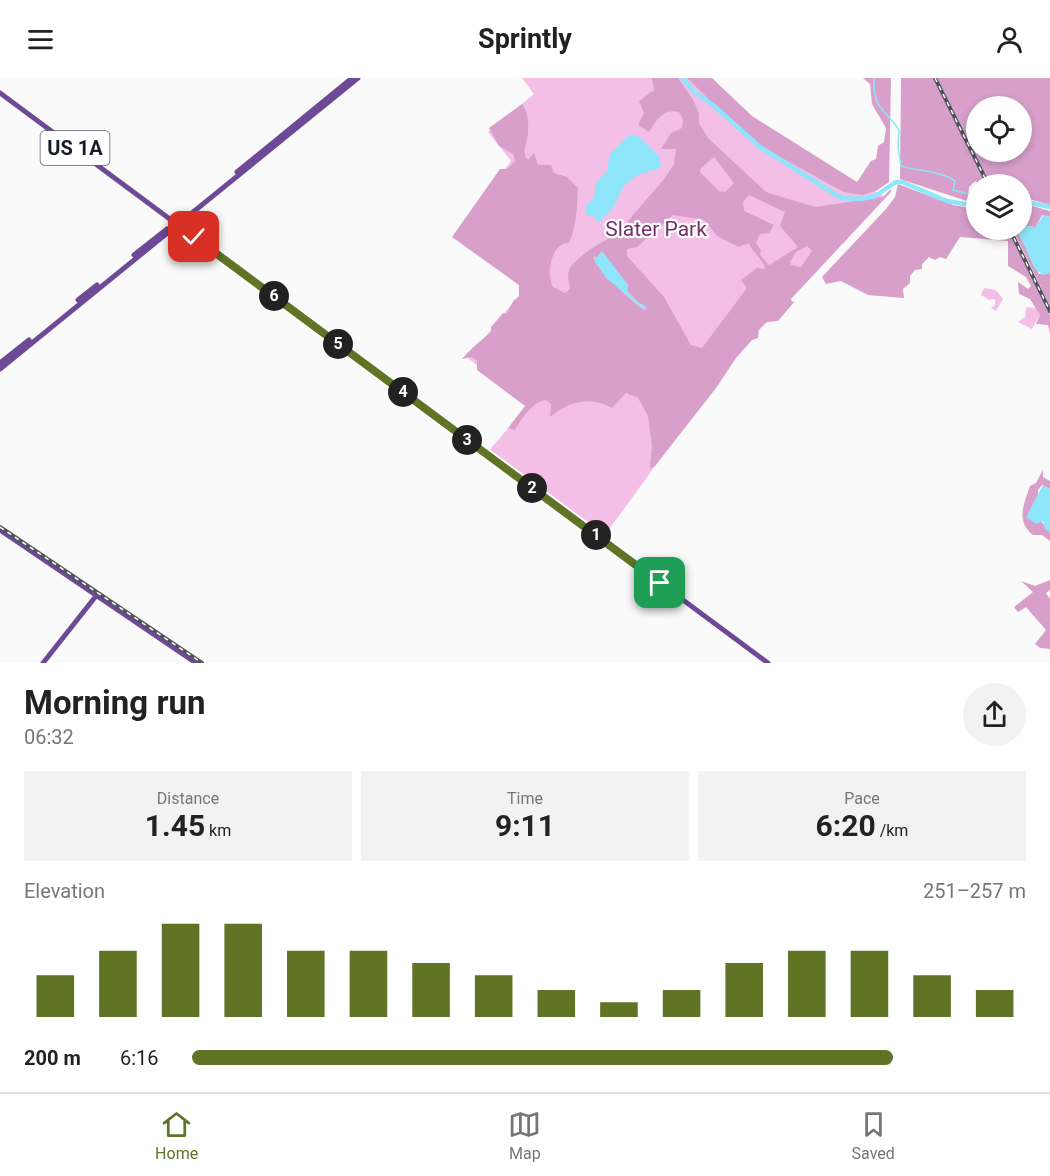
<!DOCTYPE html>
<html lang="en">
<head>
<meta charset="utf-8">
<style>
  body { margin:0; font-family:Roboto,sans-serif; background:#f2f2f2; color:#222; height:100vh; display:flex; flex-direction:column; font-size:22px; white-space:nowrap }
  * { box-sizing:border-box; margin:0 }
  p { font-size:20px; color:#767676 }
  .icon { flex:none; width:33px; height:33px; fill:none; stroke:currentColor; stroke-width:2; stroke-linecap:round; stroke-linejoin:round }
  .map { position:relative; height:585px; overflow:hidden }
  .sheet { display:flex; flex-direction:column; background:#fff; flex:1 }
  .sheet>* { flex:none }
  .tools { position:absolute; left:966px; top:18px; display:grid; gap:12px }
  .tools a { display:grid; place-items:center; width:66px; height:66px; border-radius:50%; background:#fff; box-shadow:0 3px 9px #0003; font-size:30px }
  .pin { position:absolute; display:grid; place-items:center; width:51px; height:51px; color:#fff; margin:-26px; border-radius:12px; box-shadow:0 3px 9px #0006 }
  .km { position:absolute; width:30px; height:30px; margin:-15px; border-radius:50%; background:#222; color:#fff; font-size:16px; line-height:30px; text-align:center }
  .round { display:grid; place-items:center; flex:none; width:63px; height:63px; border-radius:32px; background:#f2f2f2 }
  .overview { display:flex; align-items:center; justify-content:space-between; height:102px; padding:0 24px }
  h1 { font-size:33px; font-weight:700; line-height:45px }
  .stats { display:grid; grid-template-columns:repeat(3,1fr); gap:9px; height:102px; padding:6px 24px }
  .stats div { display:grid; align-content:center; border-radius:0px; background:#f2f2f2; text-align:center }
  .stats b { font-size:30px; font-weight:700 }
  .stats small { font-size:16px; font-weight:400 }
  .stats p { font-size:16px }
  .chart { height:168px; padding:12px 24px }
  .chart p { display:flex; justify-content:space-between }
  .chart svg { width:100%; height:108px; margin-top:6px; stroke:#5f7525; stroke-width:6 }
  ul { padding:0 24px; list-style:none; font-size:20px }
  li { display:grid; grid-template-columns:96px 72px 1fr; align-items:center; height:45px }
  li i { height:15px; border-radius:8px; background:#5f7525 }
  header { display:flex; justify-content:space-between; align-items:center; height:78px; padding:0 24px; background:#fff; font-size:27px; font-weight:700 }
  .dock { display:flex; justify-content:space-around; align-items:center; height:84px; border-top:2px solid #e0e0e0; background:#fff; font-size:16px; color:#767676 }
  .dock a { display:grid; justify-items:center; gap:3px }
  .dock .selected { color:#5f7525 }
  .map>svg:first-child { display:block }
</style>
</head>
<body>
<header><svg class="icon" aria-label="menu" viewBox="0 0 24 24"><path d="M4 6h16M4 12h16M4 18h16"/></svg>Sprintly<svg class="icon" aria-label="person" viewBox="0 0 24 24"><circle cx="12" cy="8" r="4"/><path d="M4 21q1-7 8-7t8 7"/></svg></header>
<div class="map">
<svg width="1050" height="585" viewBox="0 0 1050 585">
  <rect width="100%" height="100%" fill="#fafafa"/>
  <path fill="#f3bfe7" d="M522,0H709L736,29L836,93L884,118L736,277L602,461L486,376L527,328L468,280L524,211L455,159L511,83L488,54L534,16Z
    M984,210L996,212L1003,221L996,233L991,230L995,227V221L989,222L981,217Z
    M1026,229L1037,230L1040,237L1032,251L1018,244L1025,239Z"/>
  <path fill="#d79fca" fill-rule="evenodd" d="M652,0H678L694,23L699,36V45L708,60L766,114L815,129L883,119L891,111V114L791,221L792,224L795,223L778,243L767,244L759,251L758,260L752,262L736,280L716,310L655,388L650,390L652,368L648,338L638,320L626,315L612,330C591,317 567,324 550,339L551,326L545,322C534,323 521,341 515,352L508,350L525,328L477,292V282L471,279L462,281C471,270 481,263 491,254V249L503,235L506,236L514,222L519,219V207L452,159L500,91H507L515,83L513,76L499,68L489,50L522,26C531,36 529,61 524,72L526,80L529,81L534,75L538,87H551L554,95L567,99L578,110C577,129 577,147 569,165C551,164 546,196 553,209L565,215L570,211C569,205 567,199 569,192C574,179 616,153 626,156L627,144L665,100L674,86L676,71H661L671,55L682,50L683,42L679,34C663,30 656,43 649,54L638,47L644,35L639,23L654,12ZM714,79L734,105L725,114L719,113L700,94L701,90ZM749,117L785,134L780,148L798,169L769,187L760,177L761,172L756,165L760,156L769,155L774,147L744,133L743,124ZM673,137L704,142L717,158L739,169L749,165C752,175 763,180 765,191L757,190L741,202L747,210L702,270L691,267L664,219L627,178V171L637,169ZM807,168L812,173L801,189L791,187L790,184L796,174ZM594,178L614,191L628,207L627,212L645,232C635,228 600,193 594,182Z
    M687,0H712L752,38L857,104L871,83L876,81L878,68L884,64L886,50L872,26L870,6L863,0H891L889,104L876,113L862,117L844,114L829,106L764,70L734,46Z
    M901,0H933L986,106H980L975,103L969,109L968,118L976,119V126L900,101Z
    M937,0H1050V127L1022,119V106H990ZM1022,28V74H976V28Z
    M898,106L953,127L976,131V152H1008L1050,237V255L1048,247L1036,246L1040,237L1030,221L1019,216L1018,204L1028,211L1031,208L1026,199L1008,188V163L960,159L946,181L940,179L935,182L929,179L922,186V191L915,192L910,198V205L903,211L904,220L868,217L841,203L826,206L822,199L886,131L895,119Z
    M1022,125L1050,133V139L1042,137L1036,149L1022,148Z
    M1013,152H1017L1039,196L1050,195V228Z
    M1043,392V399L1050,403V411L1042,407L1038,412L1041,443L1050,455V463L1042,457H1033C1016,443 1023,428 1030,408L1036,405Z
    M1050,502V512L1046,515L1050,521V571L1040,570L1035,566L1046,552L1026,529L1018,534L1014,529L1033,514L1021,503L1035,508Z"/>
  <path fill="#8fe5f9" d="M629,57H637L659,78L661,87L657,91L638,97L624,107L613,130L597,146L596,139L587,137L585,129L594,120L596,105L607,93L610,76Z
    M1043,137L1050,139V195L1043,197L1035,191L1017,152H1022V148L1036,149Z
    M602,173L628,207L627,213L638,224L647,229L645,232L606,200L594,182Z
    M1043,407L1050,411V455L1045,451L1043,443L1036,446L1026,439Z"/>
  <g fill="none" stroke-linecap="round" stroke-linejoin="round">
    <path stroke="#8fe5f9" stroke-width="1.5" d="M874,0C873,33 885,30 899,52L898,69L901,88C917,93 942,93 955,103L953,112L969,116"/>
    <path stroke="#8fe5f9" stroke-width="4.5" d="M683,0L692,12L713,27L760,69L841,120L861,121L875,118L896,104H902L947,123L976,128
      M1022,123L1050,129"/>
    <path stroke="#6e4996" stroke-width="5" d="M0,15L768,585
      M237,94L352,0
      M134,177L167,151
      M78,222L97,207
      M0,285L29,262
      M0,291L358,0
      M0,452L196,585
      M43,585L96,518"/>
    <defs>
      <path id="rail" d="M935,0L988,106
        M1010,152L1050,233
        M0,449L202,585"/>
    </defs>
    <use href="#rail" stroke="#50535c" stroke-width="4"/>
    <use href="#rail" stroke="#fff" stroke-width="1.5" stroke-dasharray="4.5" stroke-linecap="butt"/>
  </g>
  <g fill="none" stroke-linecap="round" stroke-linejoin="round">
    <defs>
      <path id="route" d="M194,159L660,505"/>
    </defs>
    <use href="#route" stroke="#fff" stroke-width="12"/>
    <use href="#route" stroke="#5f7525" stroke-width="8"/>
  </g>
  <g text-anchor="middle" stroke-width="4.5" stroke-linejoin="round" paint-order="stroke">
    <rect fill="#fff" stroke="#5d5f68" stroke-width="1.5" x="40.5" y="53" width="69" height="34" rx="4.5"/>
    <g font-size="20" font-weight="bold" fill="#181b27">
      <text x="75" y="77">US 1A</text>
    </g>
    <g font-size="21" fill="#723067" stroke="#fff">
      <text x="656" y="158">Slater Park</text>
    </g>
  </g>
</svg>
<div class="tools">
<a><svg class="icon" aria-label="locate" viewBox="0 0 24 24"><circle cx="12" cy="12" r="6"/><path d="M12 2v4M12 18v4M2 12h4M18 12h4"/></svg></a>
<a><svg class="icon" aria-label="layers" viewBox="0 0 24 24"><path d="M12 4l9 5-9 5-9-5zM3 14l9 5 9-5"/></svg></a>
</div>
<div class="pin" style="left:660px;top:505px;background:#1e9e55"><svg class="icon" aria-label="arrive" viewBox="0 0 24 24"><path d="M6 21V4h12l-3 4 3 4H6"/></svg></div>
<div class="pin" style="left:194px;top:159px;background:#d93025"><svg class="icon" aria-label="check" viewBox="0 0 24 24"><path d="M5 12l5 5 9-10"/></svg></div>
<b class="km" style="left:596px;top:457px">1</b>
<b class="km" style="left:532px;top:410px">2</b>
<b class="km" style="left:467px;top:362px">3</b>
<b class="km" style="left:403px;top:314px">4</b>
<b class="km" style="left:338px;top:266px">5</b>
<b class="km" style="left:274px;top:218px">6</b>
</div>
<section class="sheet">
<div class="overview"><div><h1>Morning run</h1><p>06:32</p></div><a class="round"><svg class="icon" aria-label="share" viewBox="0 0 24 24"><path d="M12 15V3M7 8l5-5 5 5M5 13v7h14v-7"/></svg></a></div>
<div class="stats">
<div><p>Distance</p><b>1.45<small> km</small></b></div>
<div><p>Time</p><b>9:11</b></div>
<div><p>Pace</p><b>6:20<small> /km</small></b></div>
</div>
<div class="chart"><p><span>Elevation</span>251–257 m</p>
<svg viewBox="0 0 160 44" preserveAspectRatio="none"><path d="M5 44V27M15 44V17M25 44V6M35 44V6M45 44V17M55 44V17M65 44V22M75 44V27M85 44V33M95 44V38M105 44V33M115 44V22M125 44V17M135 44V17M145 44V27M155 44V33"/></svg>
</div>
<ul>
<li><b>200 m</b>6:16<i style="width:84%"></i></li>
</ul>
</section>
<nav class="dock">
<a class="selected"><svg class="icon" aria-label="home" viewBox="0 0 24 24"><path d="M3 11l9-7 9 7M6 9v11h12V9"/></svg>Home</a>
<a><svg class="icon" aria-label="map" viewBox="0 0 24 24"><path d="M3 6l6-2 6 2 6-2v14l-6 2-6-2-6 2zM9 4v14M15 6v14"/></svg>Map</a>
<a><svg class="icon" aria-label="saved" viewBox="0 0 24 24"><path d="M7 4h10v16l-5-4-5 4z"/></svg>Saved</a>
</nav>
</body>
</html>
